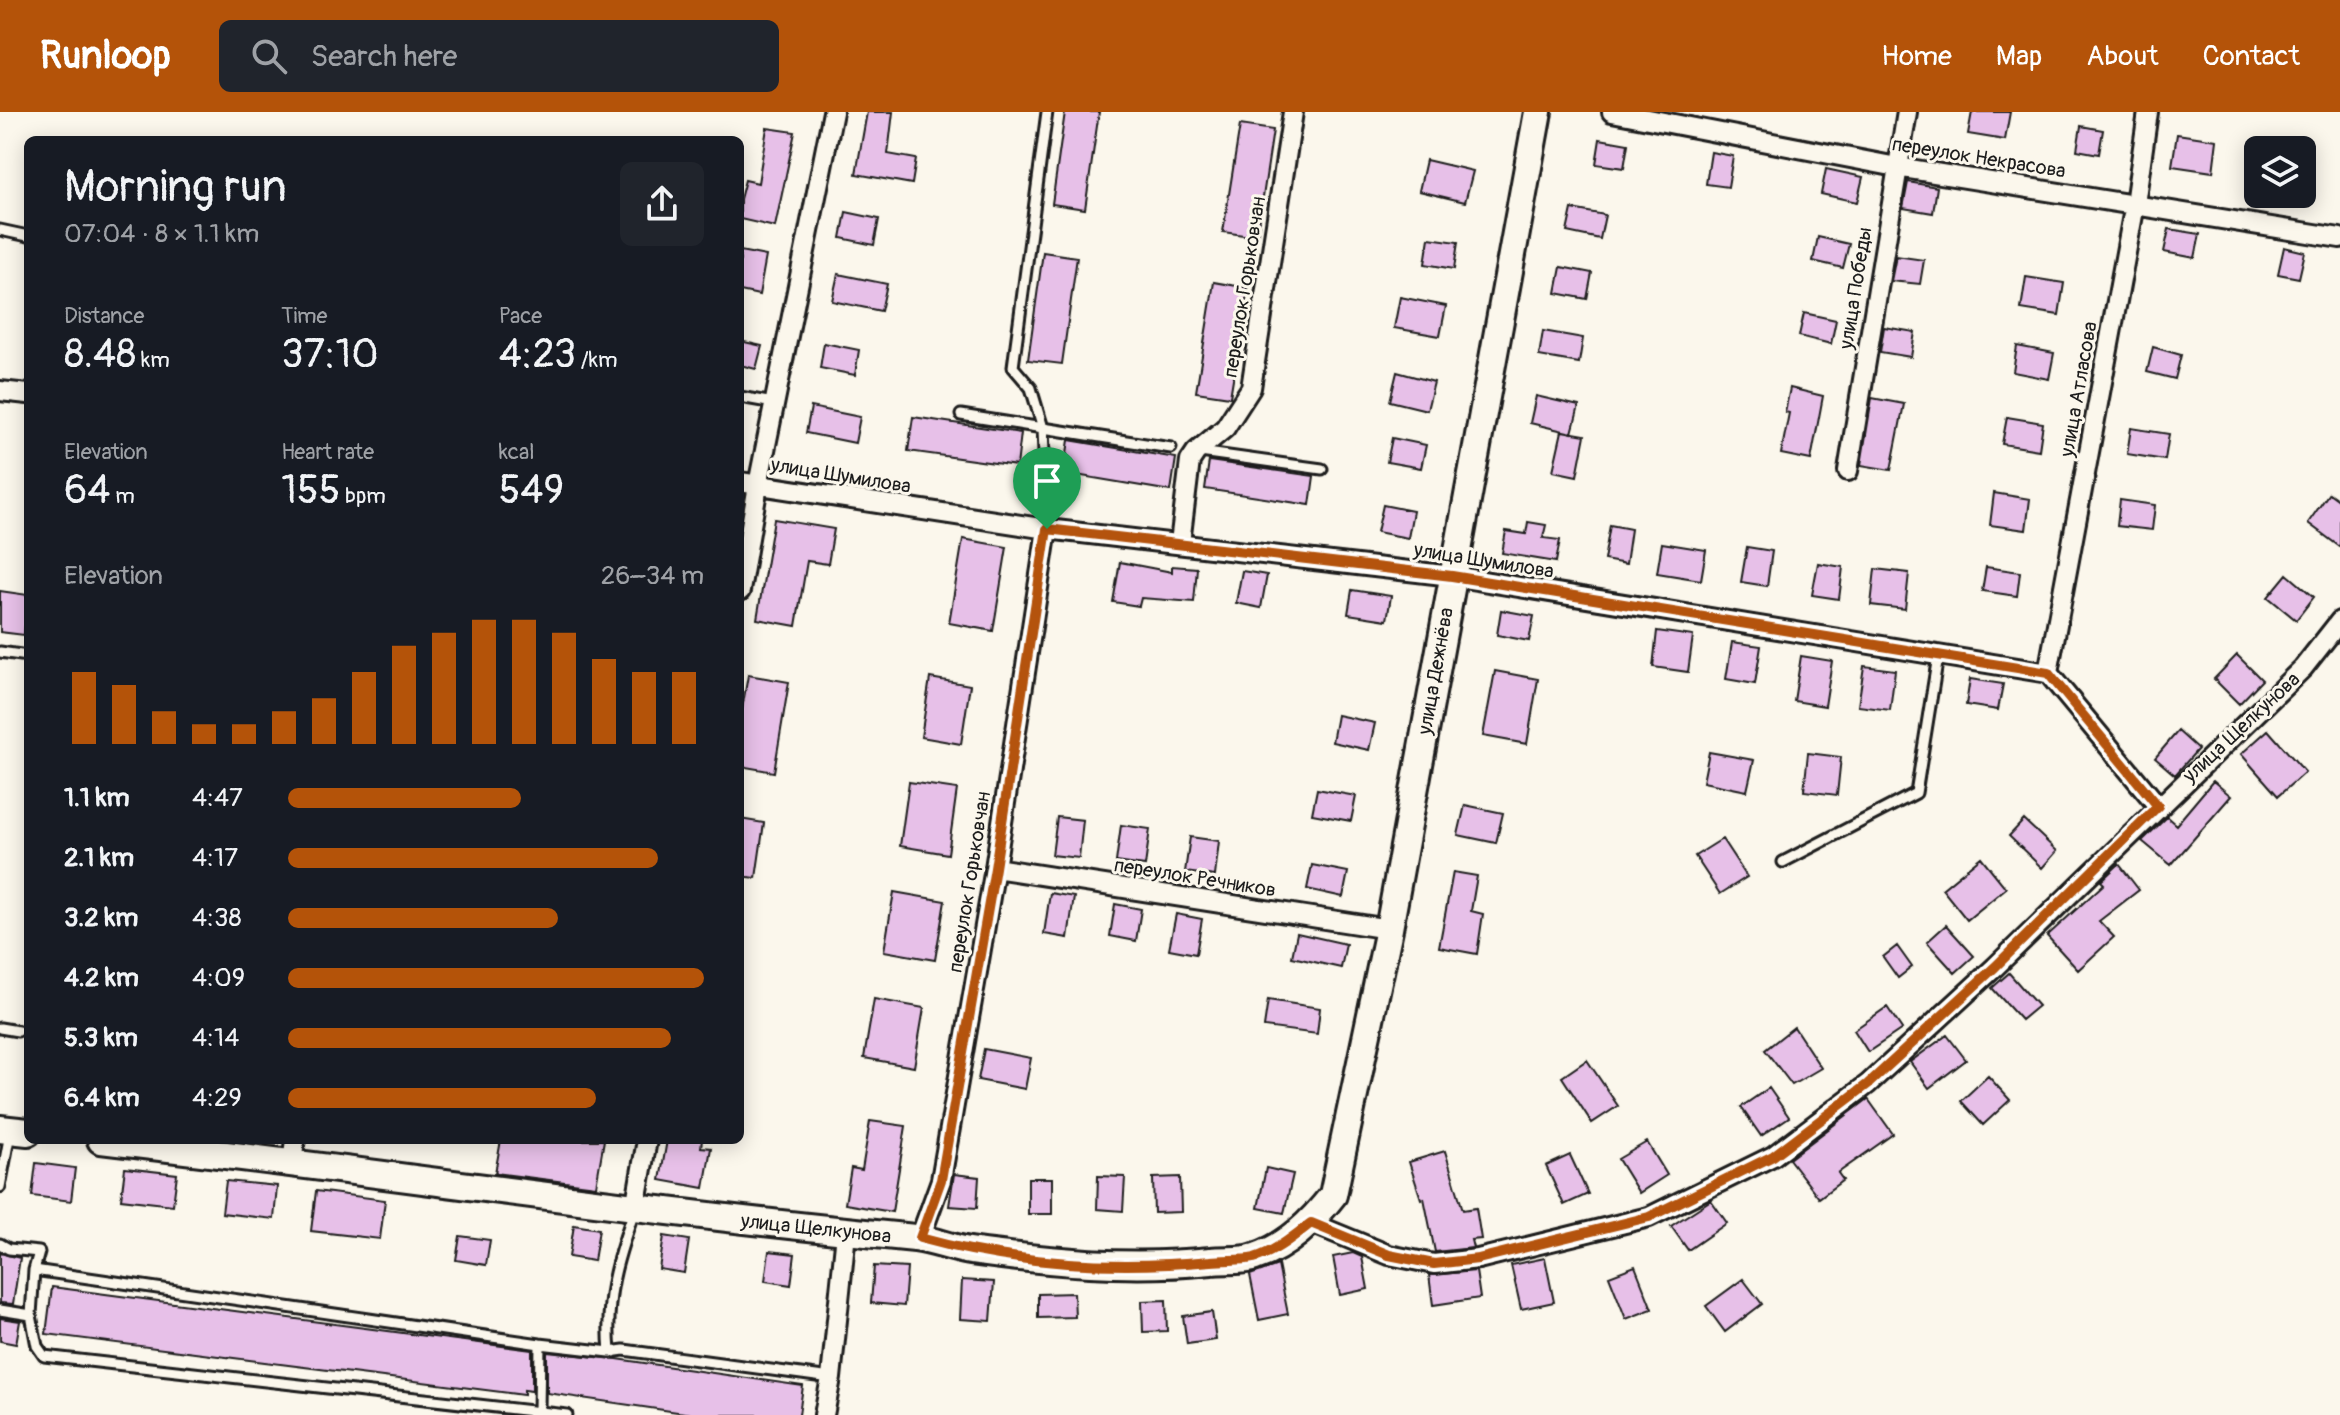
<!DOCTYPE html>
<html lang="en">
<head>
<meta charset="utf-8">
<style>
  body { margin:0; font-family:Pangolin,sans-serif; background:#20242c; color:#f1f3f6; height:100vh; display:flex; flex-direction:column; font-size:30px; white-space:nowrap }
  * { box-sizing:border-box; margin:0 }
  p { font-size:26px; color:#9ea1a6 }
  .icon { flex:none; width:44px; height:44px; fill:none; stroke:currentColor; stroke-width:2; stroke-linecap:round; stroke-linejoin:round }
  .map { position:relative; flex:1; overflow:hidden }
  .panel { position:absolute; left:24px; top:24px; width:720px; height:1008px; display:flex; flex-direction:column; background:#171b24; border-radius:12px; box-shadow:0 4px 20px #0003 }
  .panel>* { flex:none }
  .buttons { position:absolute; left:2244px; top:24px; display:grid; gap:16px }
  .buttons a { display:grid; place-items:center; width:72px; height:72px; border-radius:12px; background:#171b24; box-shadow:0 4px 20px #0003; font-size:40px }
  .pin { position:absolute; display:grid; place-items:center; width:68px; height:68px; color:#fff; margin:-82px -34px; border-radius:50% 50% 50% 0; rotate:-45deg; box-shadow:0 0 8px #0007 }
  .pin .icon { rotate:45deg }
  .round { display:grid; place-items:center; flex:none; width:84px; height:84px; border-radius:12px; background:#20242c }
  .head { display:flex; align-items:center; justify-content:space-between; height:136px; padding:0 40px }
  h1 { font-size:44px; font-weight:600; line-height:60px }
  .stats { display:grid; grid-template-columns:repeat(3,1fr); gap:12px; height:136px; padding:8px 40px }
  .stats div { display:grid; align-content:center }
  .stats b { font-size:40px; font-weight:600 }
  .stats small { font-size:22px; font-weight:400 }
  .stats p { font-size:22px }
  .chart { height:224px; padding:16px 40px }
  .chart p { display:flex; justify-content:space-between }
  .chart svg { width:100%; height:144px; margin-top:8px; stroke:#b45309; stroke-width:6 }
  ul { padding:0 40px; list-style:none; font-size:26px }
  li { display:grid; grid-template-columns:128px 96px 1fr; align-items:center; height:60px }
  li i { height:20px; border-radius:10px; background:#b45309 }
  header { display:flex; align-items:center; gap:48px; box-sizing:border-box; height:112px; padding:0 40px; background:#b45309; color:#fff }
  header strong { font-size:38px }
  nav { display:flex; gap:44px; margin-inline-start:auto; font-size:28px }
  .search { width:560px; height:72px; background:#20242c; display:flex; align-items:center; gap:20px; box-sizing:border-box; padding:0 28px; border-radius:12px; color:#9ea1a6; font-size:30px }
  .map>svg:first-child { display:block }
</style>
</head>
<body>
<header>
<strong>Runloop</strong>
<div class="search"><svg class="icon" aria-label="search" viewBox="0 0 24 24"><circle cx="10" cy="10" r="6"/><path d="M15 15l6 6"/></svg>Search here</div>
<nav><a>Home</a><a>Map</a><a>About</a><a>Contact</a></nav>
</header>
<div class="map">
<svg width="2340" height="1303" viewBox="0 0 2340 1303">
  <rect width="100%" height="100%" fill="#fbf7ec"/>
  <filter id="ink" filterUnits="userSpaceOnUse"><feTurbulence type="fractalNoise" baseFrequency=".0125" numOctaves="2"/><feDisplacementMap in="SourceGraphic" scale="16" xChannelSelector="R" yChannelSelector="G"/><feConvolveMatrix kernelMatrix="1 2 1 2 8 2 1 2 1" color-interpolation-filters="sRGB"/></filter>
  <g filter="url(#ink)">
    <path fill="#e7c0e8" stroke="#1c1c1c" stroke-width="2" d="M867,0H893L888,42L916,47L912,72L856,62Z
      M1065,0H1099L1085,97L1052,92Z
      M1972,0H2010L2005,28L1968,22Z
      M1240,13L1273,18L1257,125L1223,120Z
      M2081,14L2103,18L2099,42L2077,38Z
      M767,16L795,20L775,115L740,107V87L745,68L758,71Z
      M2177,22L2217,28L2213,60L2172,54Z
      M1600,27L1628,32L1624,56L1596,52Z
      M1711,40L1733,44L1728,75L1706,72Z
      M1426,48L1473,59L1465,90L1419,79Z
      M1826,57L1863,65L1857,90L1821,82Z
      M1908,70L1937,75L1933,101L1903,96Z
      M1572,97L1605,103L1600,127L1567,120Z
      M846,100L879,107L874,133L841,126Z
      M2169,117L2200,122L2195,146L2164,140Z
      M1818,125L1849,132L1843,156L1813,149Z
      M1429,126L1458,130L1454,157L1425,152Z
      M2284,135L2305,140L2299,166L2278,162Z
      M740,139L766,144L759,183L740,179Z
      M1043,140L1077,145L1062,252L1028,248Z
      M1896,144L1924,148L1920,172L1891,169Z
      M1561,155L1592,161L1587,187L1556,181Z
      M838,162L887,172L881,199L832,189Z
      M2026,165L2064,171L2059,203L2021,197Z
      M1214,170L1248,176L1230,285L1196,280Z
      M1400,185L1446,194L1440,224L1394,216Z
      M1804,201L1836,208L1831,232L1799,224Z
      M1884,215L1915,220L1911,245L1880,240Z
      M1543,219L1583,226L1579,251L1539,244Z
      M740,229L762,234L756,257L740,253Z
      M824,231L859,238L855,263L820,256Z
      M2017,234L2054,241L2049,267L2013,260Z
      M2153,235L2181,243L2175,267L2147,260Z
      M1397,260L1434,270L1427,298L1390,289Z
      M1790,276L1823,284L1811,348L1781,342L1789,301L1785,300Z
      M1536,284L1579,294L1572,321L1530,311Z
      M1872,286L1904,292L1891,358L1861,353Z
      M811,295L860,305L855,331L806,321Z
      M913,305L1021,321L1017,354L908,339Z
      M2007,305L2043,311L2039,338L2002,332Z
      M2131,316L2169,322L2165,348L2127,342Z
      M1562,319L1585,323L1577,364L1553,359Z
      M1392,326L1426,333L1421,356L1387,350Z
      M1069,328L1176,346L1171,379L1064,361Z
      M1209,349L1314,364L1310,393L1205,377Z
      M1994,381L2030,387L2026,418L1990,413Z
      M2329,381L2340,389V435L2308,411Z
      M2120,388L2155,393L2152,418L2117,414Z
      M1383,393L1413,399L1408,426L1377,420Z
      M774,407L834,417L828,452L807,449L796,514L757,507Z
      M1528,410L1546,413L1543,426L1560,428L1556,450L1502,441L1506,419L1526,422Z
      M1610,413L1631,417L1626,452L1604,448Z
      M963,427L1007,435L993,519L949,511Z
      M1662,431L1706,438L1701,468L1657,461Z
      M1747,435L1772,439L1767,474L1741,470Z
      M1120,450L1172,460V454L1197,456L1194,490L1141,486L1139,494L1113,490Z
      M1818,451L1843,455L1839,487L1812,483Z
      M1986,455L2020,460L2017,484L1982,479Z
      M1875,457L1909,461L1905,497L1871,493Z
      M1242,459L1267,463L1261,496L1236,491Z
      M2287,462L2314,485L2296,508L2268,485Z
      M1352,478L1391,484L1387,508L1348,502Z
      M0,479L28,483L24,523L0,520Z
      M1501,498L1534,504L1529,529L1497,523Z
      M1657,519L1693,524L1688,560L1653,555Z
      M1732,530L1761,534L1755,572L1726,567Z
      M2237,543L2262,568L2239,592L2214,567Z
      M1801,544L1832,549L1825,594L1794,589Z
      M1864,554L1895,558L1890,598L1858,594Z
      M1495,559L1538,567L1527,632L1483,624Z
      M748,563L789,570L774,660L740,654V609Z
      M930,566L970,573L961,632L921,625Z
      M1970,567L2003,572L1998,598L1966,593Z
      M1337,603L1375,611L1369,638L1332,630Z
      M2268,618L2305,660L2278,684L2241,642Z
      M2178,619L2198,637L2175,663L2155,646Z
      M1709,640L1754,648L1747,679L1703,670Z
      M1808,641L1841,645L1837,683L1804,679Z
      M2213,669L2231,684L2171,753L2142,729L2167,705L2176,713Z
      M909,670L957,677L948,742L900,734Z
      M1317,677L1356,684L1351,709L1312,702Z
      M1465,693L1503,701L1496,731L1458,723Z
      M1057,705L1083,708L1079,746L1052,743Z
      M740,707L764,711L756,766L740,764Z
      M2024,708L2057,739L2042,756L2009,724Z
      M1121,713L1150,717L1145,754L1116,750Z
      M1190,725L1219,729L1215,764L1185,760Z
      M1722,727L1747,765L1720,782L1695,744Z
      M1981,745L2006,776L1967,808L1942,777Z
      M2119,752L2139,778L2099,809L2114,825L2078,858L2047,824L2104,772L2101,769Z
      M1312,753L1348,760L1343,785L1307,777Z
      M1453,760L1477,764L1471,799L1483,802L1477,842L1439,835Z
      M894,780L945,789L935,848L884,839Z
      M1050,781L1074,785L1068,826L1044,822Z
      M1115,792L1141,797L1136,829L1110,824Z
      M1176,802L1202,807L1196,842L1169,837Z
      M1946,813L1974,844L1955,861L1927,830Z
      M1297,821L1346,832L1341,856L1292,845Z
      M1897,834L1912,855L1898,866L1883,845Z
      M2009,861L2038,894L2021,908L1992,876Z
      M874,887L924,896L914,955L864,946Z
      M1268,888L1320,896L1317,922L1264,915Z
      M1887,895L1902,917L1868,940L1854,918Z
      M1794,915L1821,956L1792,973L1765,938Z
      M1947,923L1966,948L1929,976L1910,950Z
      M984,937L1031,946L1025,977L978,968Z
      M1587,948L1618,994L1592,1011L1562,965Z
      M1988,964L2010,988L1983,1013L1961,989Z
      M1769,976L1789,1005L1761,1024L1741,995Z
      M1868,987L1893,1022L1838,1061L1843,1068L1819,1086L1789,1047Z
      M870,1009L906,1014L892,1100L845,1092L851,1056L862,1058Z
      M501,1028H604L596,1074L495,1061Z
      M667,1028H702L701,1035L711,1036L704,1076L660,1068Z
      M1647,1030L1667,1063L1639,1081L1618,1047Z
      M1445,1039L1463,1098L1476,1096L1481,1127L1471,1128L1473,1136L1435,1140L1424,1086L1421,1087L1409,1050Z
      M1570,1043L1588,1082L1564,1093L1546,1054Z
      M36,1051L75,1056L71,1089L32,1084Z
      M125,1056L177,1062L173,1093L121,1087Z
      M1266,1056L1293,1062L1284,1101L1258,1096Z
      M954,1062L979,1065L977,1096L949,1094Z
      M1098,1064L1125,1065L1123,1099L1097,1097Z
      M1180,1065L1181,1100L1154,1101L1153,1066Z
      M1028,1066H1052V1102H1028Z
      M226,1069L277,1074L274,1107L222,1101Z
      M316,1079L385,1088L380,1127L311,1119Z
      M1711,1088L1727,1111L1688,1138L1671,1114Z
      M574,1113L599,1117L594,1149L569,1145Z
      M460,1124L490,1128L486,1153L456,1148Z
      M664,1124L689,1128L684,1161L659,1157Z
      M769,1139L795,1142L791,1173L765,1169Z
      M0,1141L20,1146L13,1192L0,1191Z
      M1353,1141L1362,1145L1368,1177L1340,1183L1333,1145Z
      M1545,1146L1554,1190L1521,1197L1511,1153Z
      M1278,1153L1288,1202L1259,1208L1250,1163Z
      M874,1154L907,1156L904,1194L871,1191Z
      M1635,1154L1652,1197L1626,1207L1609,1164Z
      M1476,1159L1480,1186L1433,1193L1429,1163Z
      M1743,1167L1762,1192L1725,1220L1706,1194Z
      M962,1168L994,1170L991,1209L960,1207Z
      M52,1175L532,1238V1279L524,1278V1283L46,1222Z
      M1074,1181L1075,1205L1038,1206V1182Z
      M1166,1188L1167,1219L1143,1220L1142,1189Z
      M1212,1200L1216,1228L1187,1232L1183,1204Z
      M0,1206L20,1209L16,1232L0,1229Z
      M547,1240L617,1247L803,1274L799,1303H698L547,1281Z"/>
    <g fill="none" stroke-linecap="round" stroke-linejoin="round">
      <defs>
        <path id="lane" d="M1047,0L1013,255L1031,276L1043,316L1171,336
          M0,118L28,124
          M740,285L774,291
          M961,303L1043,316L1047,417
          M1200,340L1322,357
          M0,540L28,544
          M1783,750L1916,681L1938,544
          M0,916L18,919
          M0,1075L10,1021
          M0,1132L9,1137L39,1140L34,1158L31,1203L0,1198
          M34,1158L540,1232L610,1240L624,1238L831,1266
          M31,1203L37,1234L44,1244L567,1303
          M614,1240H610C605,1186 616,1150 634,1099
          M539,1300L540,1232"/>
        <path id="street" d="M1612,0L1897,55L2340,126
          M0,279L28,282
          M1848,359L1907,0
          M740,370L1047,417L1452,464L2048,561L2158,694
          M1180,431L1190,349L1196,340L1225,316L1251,276L1293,0
          M740,479L758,373L833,0
          M2048,561L2135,92L2148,0
          M995,756L1389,817
          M292,1050L295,1028
          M635,1096L647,1028
          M1311,1111L1389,1143L1434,1152L1478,1147L1649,1105L1773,1044L1868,972L1995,855L2303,556L2340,509
          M920,1126L941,1068L995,756L1047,417
          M824,1303L831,1266L846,1121"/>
        <path id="secondary" d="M0,1017L28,1020
          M101,1028C372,1059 642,1100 915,1126C933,1128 951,1136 970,1139C1051,1150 1129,1157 1211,1149C1224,1147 1242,1150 1255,1145C1288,1134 1312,1110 1333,1083L1389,817L1538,0"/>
      </defs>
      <use href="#lane" stroke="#1c1c1c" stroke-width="15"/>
      <use href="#street" stroke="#1c1c1c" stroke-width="24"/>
      <use href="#secondary" stroke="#1c1c1c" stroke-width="32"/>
      <use href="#lane" stroke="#fbf7ec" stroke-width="9"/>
      <use href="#street" stroke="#fbf7ec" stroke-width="18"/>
      <use href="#secondary" stroke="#fbf7ec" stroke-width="26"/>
    </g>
  </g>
  <g fill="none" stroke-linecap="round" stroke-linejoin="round" filter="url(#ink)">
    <defs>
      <path id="route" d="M1047,417L1452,464L2048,561L2158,694L1995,855L1868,972L1773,1044L1649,1105L1478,1147L1434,1152L1389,1143L1311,1111C1294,1124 1275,1140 1254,1146C1241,1149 1225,1147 1211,1149C1114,1158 1014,1152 920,1126L941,1068L995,756Z"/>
    </defs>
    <use href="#route" stroke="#fff" stroke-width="16"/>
    <use href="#route" stroke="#b45309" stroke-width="10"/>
  </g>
  <g text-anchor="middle" stroke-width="6" stroke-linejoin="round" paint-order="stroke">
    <g font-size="20" fill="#1c1c1c" stroke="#fbf7ec">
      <text transform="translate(1979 45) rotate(9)" y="7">переулок Некрасова</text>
      <text transform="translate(1244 175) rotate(-81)" y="7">переулок Горьковчан</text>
      <text transform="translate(1855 176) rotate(-81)" y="7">улица Победы</text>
      <text transform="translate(2078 277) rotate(-80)" y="7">улица Атласова</text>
      <text transform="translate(841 363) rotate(9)" y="7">улица Шумилова</text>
      <text transform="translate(1484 448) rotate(9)" y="7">улица Шумилова</text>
      <text transform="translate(1435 559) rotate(-80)" y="7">улица Дежнёва</text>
      <text transform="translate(2241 615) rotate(-43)" y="7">улица Щелкунова</text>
      <text transform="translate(1195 765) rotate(9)" y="7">переулок Речников</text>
      <text transform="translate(969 770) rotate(-81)" y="7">переулок Горьковчан</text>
      <text transform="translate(816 1116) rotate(6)" y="7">улица Щелкунова</text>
    </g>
  </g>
</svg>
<div class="buttons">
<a><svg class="icon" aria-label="layers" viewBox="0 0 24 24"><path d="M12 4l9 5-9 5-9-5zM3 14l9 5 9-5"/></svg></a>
</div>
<div class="pin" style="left:1047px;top:417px;background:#1e9e55"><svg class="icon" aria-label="arrive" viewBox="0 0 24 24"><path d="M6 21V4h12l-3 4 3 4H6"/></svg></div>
<section class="panel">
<div class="head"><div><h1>Morning run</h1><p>07:04 · 8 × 1.1 km</p></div><a class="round"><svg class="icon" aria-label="share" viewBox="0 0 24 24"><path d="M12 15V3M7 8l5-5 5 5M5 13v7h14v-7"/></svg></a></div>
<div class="stats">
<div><p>Distance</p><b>8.48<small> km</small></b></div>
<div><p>Time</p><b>37:10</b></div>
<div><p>Pace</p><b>4:23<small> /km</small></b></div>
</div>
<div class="stats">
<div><p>Elevation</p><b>64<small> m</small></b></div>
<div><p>Heart rate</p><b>155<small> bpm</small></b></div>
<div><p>kcal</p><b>549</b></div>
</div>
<div class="chart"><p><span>Elevation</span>26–34 m</p>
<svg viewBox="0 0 160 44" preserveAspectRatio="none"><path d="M5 44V22M15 44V26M25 44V34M35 44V38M45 44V38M55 44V34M65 44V30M75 44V22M85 44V14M95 44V10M105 44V6M115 44V6M125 44V10M135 44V18M145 44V22M155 44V22"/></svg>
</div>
<ul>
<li><b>1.1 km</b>4:47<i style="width:56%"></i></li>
<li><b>2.1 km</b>4:17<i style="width:89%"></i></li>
<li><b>3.2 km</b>4:38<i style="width:65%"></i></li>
<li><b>4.2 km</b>4:09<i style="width:100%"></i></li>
<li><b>5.3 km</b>4:14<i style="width:92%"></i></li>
<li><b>6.4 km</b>4:29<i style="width:74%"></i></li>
</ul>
</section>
</div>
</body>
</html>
